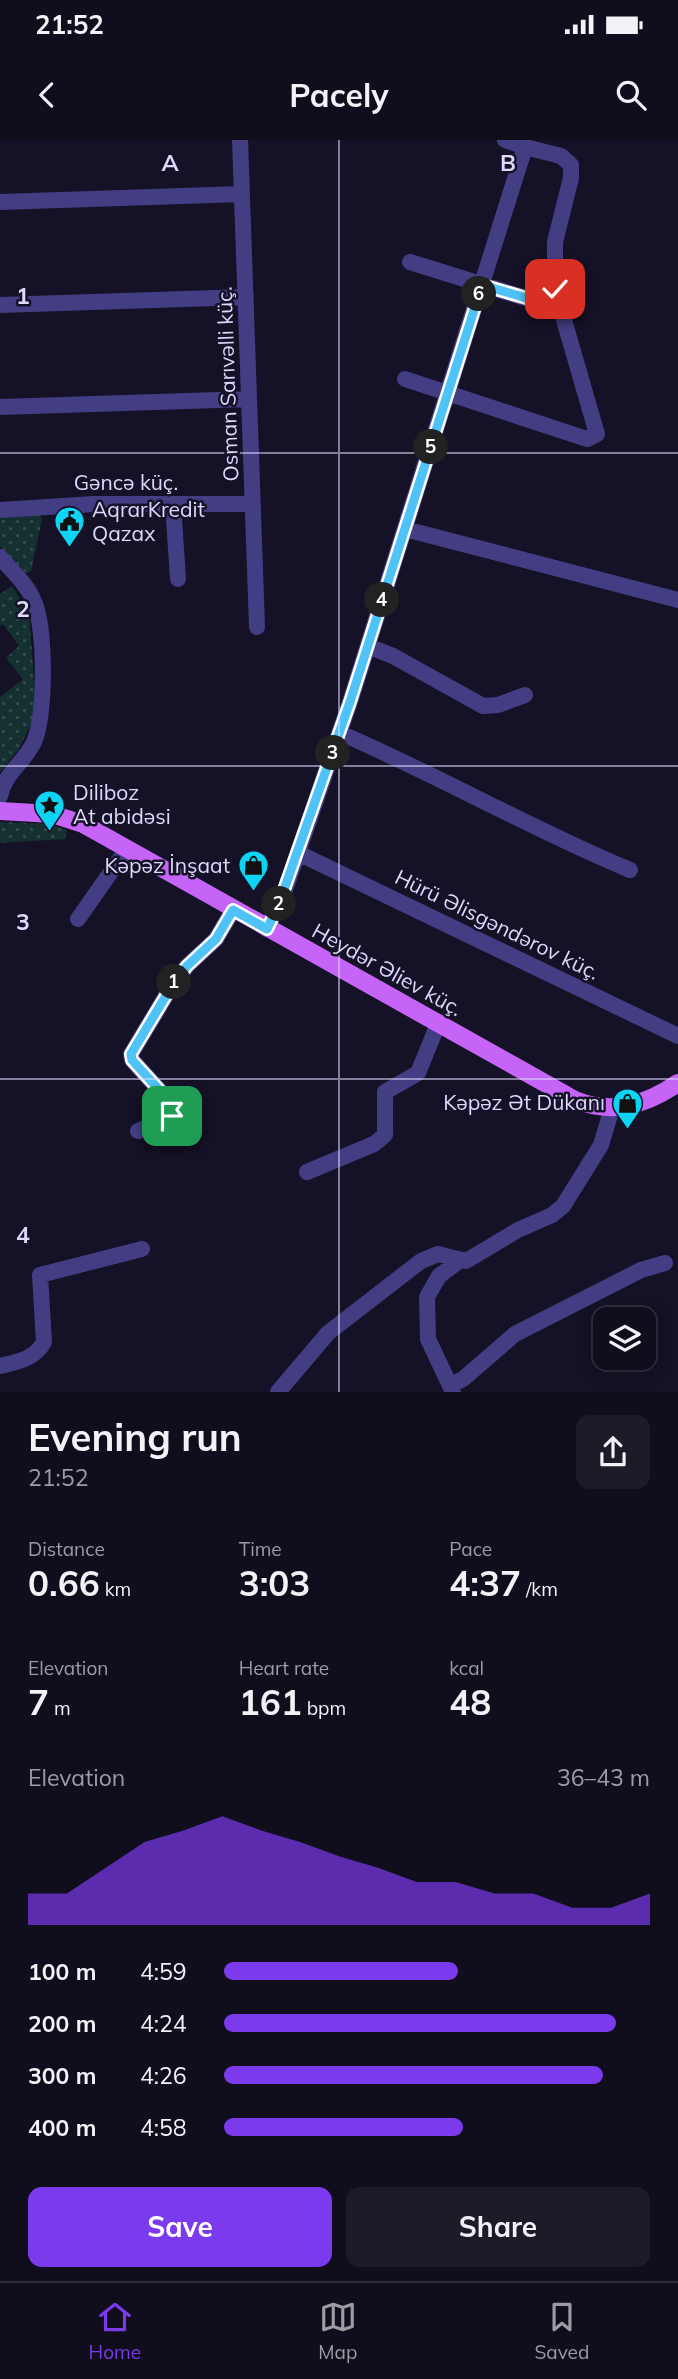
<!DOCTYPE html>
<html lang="en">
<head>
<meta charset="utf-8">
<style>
  body { margin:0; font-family:Mulish,sans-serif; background:#1e1b29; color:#f1f3f6; height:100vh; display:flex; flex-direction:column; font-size:26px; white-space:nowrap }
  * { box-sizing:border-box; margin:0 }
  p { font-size:23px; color:#9c9ca3 }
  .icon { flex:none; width:38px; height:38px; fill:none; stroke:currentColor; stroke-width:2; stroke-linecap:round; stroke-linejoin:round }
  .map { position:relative; height:1252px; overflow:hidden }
  .drawer { display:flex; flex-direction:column; background:#100d1c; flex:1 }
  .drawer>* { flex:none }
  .controls { position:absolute; left:593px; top:1167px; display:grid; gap:14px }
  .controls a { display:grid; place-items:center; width:63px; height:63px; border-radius:14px; background:#100d1c; box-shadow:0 4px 18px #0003,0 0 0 2px #302d3b; font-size:35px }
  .pin { position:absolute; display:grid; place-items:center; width:60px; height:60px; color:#fff; margin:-30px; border-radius:14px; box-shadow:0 4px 10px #0006 }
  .km { position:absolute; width:35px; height:35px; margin:-18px; border-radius:50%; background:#222; color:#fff; font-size:19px; line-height:35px; text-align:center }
  .round { display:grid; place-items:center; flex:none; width:74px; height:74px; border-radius:14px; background:#1e1b29 }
  .head { display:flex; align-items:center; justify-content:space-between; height:119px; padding:0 28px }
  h1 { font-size:38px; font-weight:700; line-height:52px }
  .figures { display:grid; grid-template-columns:repeat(3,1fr); gap:10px; height:119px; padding:7px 28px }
  .figures div { display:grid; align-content:center }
  .figures b { font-size:35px; font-weight:700 }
  .figures small { font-size:19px; font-weight:400 }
  .figures p { font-size:19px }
  .chart { height:196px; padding:14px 28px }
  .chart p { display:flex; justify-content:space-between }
  .chart svg { width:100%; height:126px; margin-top:7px; fill:#7c3aed; opacity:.7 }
  .cta { display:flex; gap:14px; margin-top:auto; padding:14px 28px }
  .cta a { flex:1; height:80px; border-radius:14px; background:#7c3aed; color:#fff; font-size:28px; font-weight:700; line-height:80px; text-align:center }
  .cta a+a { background:#1e1b29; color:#f1f3f6 }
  ul { padding:0 28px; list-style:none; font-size:23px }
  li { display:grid; grid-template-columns:112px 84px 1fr; align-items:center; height:52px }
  li i { height:18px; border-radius:9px; background:#7c3aed }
  .status { display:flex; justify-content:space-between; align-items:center; height:49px; padding:0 35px; background:#100d1c; direction:ltr }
  .status svg { height:19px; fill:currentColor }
  header { display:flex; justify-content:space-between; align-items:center; height:91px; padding:0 28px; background:#100d1c; font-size:32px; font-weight:700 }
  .dock { display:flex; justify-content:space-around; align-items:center; height:98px; border-top:2px solid #302d3b; background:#100d1c; font-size:19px; color:#9c9ca3 }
  .dock a { display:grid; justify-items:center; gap:4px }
  .dock .on { color:#7c3aed }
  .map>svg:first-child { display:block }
</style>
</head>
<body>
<div class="status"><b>21:52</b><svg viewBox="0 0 49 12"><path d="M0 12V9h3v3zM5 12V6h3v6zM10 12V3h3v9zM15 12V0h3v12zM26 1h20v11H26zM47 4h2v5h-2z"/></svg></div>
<header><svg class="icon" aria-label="back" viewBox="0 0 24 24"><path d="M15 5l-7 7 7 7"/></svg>Pacely<svg class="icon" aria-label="search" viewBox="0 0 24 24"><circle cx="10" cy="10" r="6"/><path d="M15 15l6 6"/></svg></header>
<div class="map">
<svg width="678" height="1252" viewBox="0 0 678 1252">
  <defs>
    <pattern id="grass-dots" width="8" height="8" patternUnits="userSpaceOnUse" patternTransform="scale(1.75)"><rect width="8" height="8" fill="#143030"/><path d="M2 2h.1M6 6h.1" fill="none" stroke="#364d4f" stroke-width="1.8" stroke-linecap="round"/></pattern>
  </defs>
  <rect width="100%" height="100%" fill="#151126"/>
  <path fill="url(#grass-dots)" d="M39,371L42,380L31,431L26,433L0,407V376Z
    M12,446L29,473L35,551L33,580L19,609L0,632V557L23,539L6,518L19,506L3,484L0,486V454Z
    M0,682L49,684L67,690L65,699L0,703Z"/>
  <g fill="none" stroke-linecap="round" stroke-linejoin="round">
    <path stroke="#433e83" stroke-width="16" d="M240,0L257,487
      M0,62L242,54
      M410,122L538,162L558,163
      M0,165L246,157
      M405,239L587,299L597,294L555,149V102L571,38V25L561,16L525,7
      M0,267L249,259
      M173,364L178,439
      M0,370L94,364H252
      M405,389L678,460
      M0,417C11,430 26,443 33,459C46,485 46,576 34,602C24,623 5,632 0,656
      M368,506L393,516L483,566L498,565L525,555
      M340,593C438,635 531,689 630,730
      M298,713L678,896
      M78,779L127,709
      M266,789L285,750L350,562L525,7L505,0
      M138,991L168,979L172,972L163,954L132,920L131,914L173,844L187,826L216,799L233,770
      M307,1032L374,1004L385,995V952L418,933L438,884
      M0,1226C17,1222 35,1219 44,1202L40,1135L142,1109
      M451,1245L463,1239L515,1194L641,1130L665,1123
      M278,1252L328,1193L421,1121L438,1114L466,1121L518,1090L552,1075L563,1066L601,1005L612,968
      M453,1252L428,1199L427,1157L439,1136L459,1121"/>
    <path stroke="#c664f8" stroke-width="18" d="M0,671L52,674L83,684L575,960C613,975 646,965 678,943"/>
  </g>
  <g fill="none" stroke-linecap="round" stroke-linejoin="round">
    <defs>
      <path id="route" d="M172,976L163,954L132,920L131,914L173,844L187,826L216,799L233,770L267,789L279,764L350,562L482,145L547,164L558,163L555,149"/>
    </defs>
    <use href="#route" stroke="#fff" stroke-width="14"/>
    <use href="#route" stroke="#4fc3f7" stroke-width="9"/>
  </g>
  <path fill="none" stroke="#ddd8fd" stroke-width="2" stroke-opacity="0.55" d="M339,0V1252M0,313H678M0,626H678M0,939H678"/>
  <defs>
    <symbol id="civic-pin" viewBox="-11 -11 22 30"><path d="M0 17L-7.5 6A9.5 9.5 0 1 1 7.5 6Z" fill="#0ed4f3" stroke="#151126"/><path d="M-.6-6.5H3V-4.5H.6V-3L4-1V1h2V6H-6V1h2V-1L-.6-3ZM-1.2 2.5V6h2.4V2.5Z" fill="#111"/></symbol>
    <symbol id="sight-pin" viewBox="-11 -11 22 30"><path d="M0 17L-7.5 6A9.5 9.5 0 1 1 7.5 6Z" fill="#0ed4f3" stroke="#151126"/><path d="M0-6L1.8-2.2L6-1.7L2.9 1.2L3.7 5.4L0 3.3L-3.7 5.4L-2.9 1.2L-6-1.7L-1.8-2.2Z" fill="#111"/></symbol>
    <symbol id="shop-pin" viewBox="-11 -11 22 30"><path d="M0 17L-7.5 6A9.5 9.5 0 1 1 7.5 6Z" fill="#0ed4f3" stroke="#151126"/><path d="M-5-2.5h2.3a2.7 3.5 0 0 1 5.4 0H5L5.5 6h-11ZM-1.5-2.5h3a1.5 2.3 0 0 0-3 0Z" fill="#111"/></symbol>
  </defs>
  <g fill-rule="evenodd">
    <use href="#civic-pin" x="52" y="364" width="35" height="47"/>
    <use href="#sight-pin" x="32" y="648" width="35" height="47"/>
    <use href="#shop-pin" x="236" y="708" width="35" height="47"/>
    <use href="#shop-pin" x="610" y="946" width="35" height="47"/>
  </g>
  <g text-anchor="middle" stroke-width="5" stroke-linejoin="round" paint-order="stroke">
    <g font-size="21" fill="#ddd8fd" stroke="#151126">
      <text transform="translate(228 244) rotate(-92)" y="7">Osman Sarıvəlli küç.</text>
      <text x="126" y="350">Gəncə küç.</text>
      <text transform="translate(497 785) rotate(26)" y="7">Hürü Əlisgəndərov küç.</text>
      <text transform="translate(387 830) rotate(29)" y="7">Heydər Əliev küç.</text>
    </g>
    <g font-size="21" fill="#ddd8fd" stroke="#151126" text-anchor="start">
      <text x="92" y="377">AqrarKredit<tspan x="92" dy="24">Qazax</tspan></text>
      <text x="73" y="660">Diliboz<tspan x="73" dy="24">At abidəsi</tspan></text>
      <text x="230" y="733" text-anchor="end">Kəpəz İnşaat</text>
      <text x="605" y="970" text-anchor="end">Kəpəz Ət Dükanı</text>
    </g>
  </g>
  <g font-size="23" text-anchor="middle" font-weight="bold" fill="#ddd8fd" stroke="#151126" stroke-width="5" stroke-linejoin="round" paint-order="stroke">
    <text x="170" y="31">A</text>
    <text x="508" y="31">B</text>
    <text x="23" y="164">1</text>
    <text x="23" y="477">2</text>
    <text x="23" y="790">3</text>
    <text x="23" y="1103">4</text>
  </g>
</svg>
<div class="controls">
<a><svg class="icon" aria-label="layers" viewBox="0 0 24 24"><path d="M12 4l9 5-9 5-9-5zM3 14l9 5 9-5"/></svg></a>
</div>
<div class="pin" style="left:172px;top:976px;background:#1e9e55"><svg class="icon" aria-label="arrive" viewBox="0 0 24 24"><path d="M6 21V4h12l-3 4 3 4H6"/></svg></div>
<div class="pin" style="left:555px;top:149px;background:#d93025"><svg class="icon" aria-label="check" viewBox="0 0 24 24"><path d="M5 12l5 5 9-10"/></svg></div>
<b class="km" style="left:174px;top:842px">1</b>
<b class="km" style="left:279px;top:764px">2</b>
<b class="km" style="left:333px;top:613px">3</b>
<b class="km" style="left:382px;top:460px">4</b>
<b class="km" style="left:431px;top:307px">5</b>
<b class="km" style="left:479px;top:154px">6</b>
</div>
<section class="drawer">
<div class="head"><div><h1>Evening run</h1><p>21:52</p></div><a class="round"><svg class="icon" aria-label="share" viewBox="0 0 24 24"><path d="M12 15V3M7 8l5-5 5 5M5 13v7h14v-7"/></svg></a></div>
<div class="figures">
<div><p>Distance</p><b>0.66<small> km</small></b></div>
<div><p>Time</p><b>3:03</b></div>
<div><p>Pace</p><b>4:37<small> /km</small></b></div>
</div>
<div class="figures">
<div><p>Elevation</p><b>7<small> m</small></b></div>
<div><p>Heart rate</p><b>161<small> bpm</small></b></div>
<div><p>kcal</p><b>48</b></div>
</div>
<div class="chart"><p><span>Elevation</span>36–43 m</p>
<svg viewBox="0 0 160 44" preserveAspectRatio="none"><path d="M0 44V33L10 33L20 24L30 15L40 11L50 6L60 11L70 15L80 20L90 24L100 29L110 29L120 33L130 33L140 38L150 38L160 33V44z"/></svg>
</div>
<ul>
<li><b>100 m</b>4:59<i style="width:55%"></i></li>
<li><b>200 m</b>4:24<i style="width:92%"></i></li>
<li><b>300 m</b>4:26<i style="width:89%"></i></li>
<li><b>400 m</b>4:58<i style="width:56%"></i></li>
</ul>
<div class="cta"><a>Save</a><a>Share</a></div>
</section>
<nav class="dock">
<a class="on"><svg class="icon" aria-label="home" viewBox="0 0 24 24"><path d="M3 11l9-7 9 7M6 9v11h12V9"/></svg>Home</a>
<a><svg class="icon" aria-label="map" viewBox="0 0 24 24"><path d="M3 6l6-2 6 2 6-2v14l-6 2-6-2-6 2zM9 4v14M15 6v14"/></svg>Map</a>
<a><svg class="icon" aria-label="saved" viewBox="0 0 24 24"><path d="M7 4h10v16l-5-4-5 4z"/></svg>Saved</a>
</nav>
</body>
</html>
